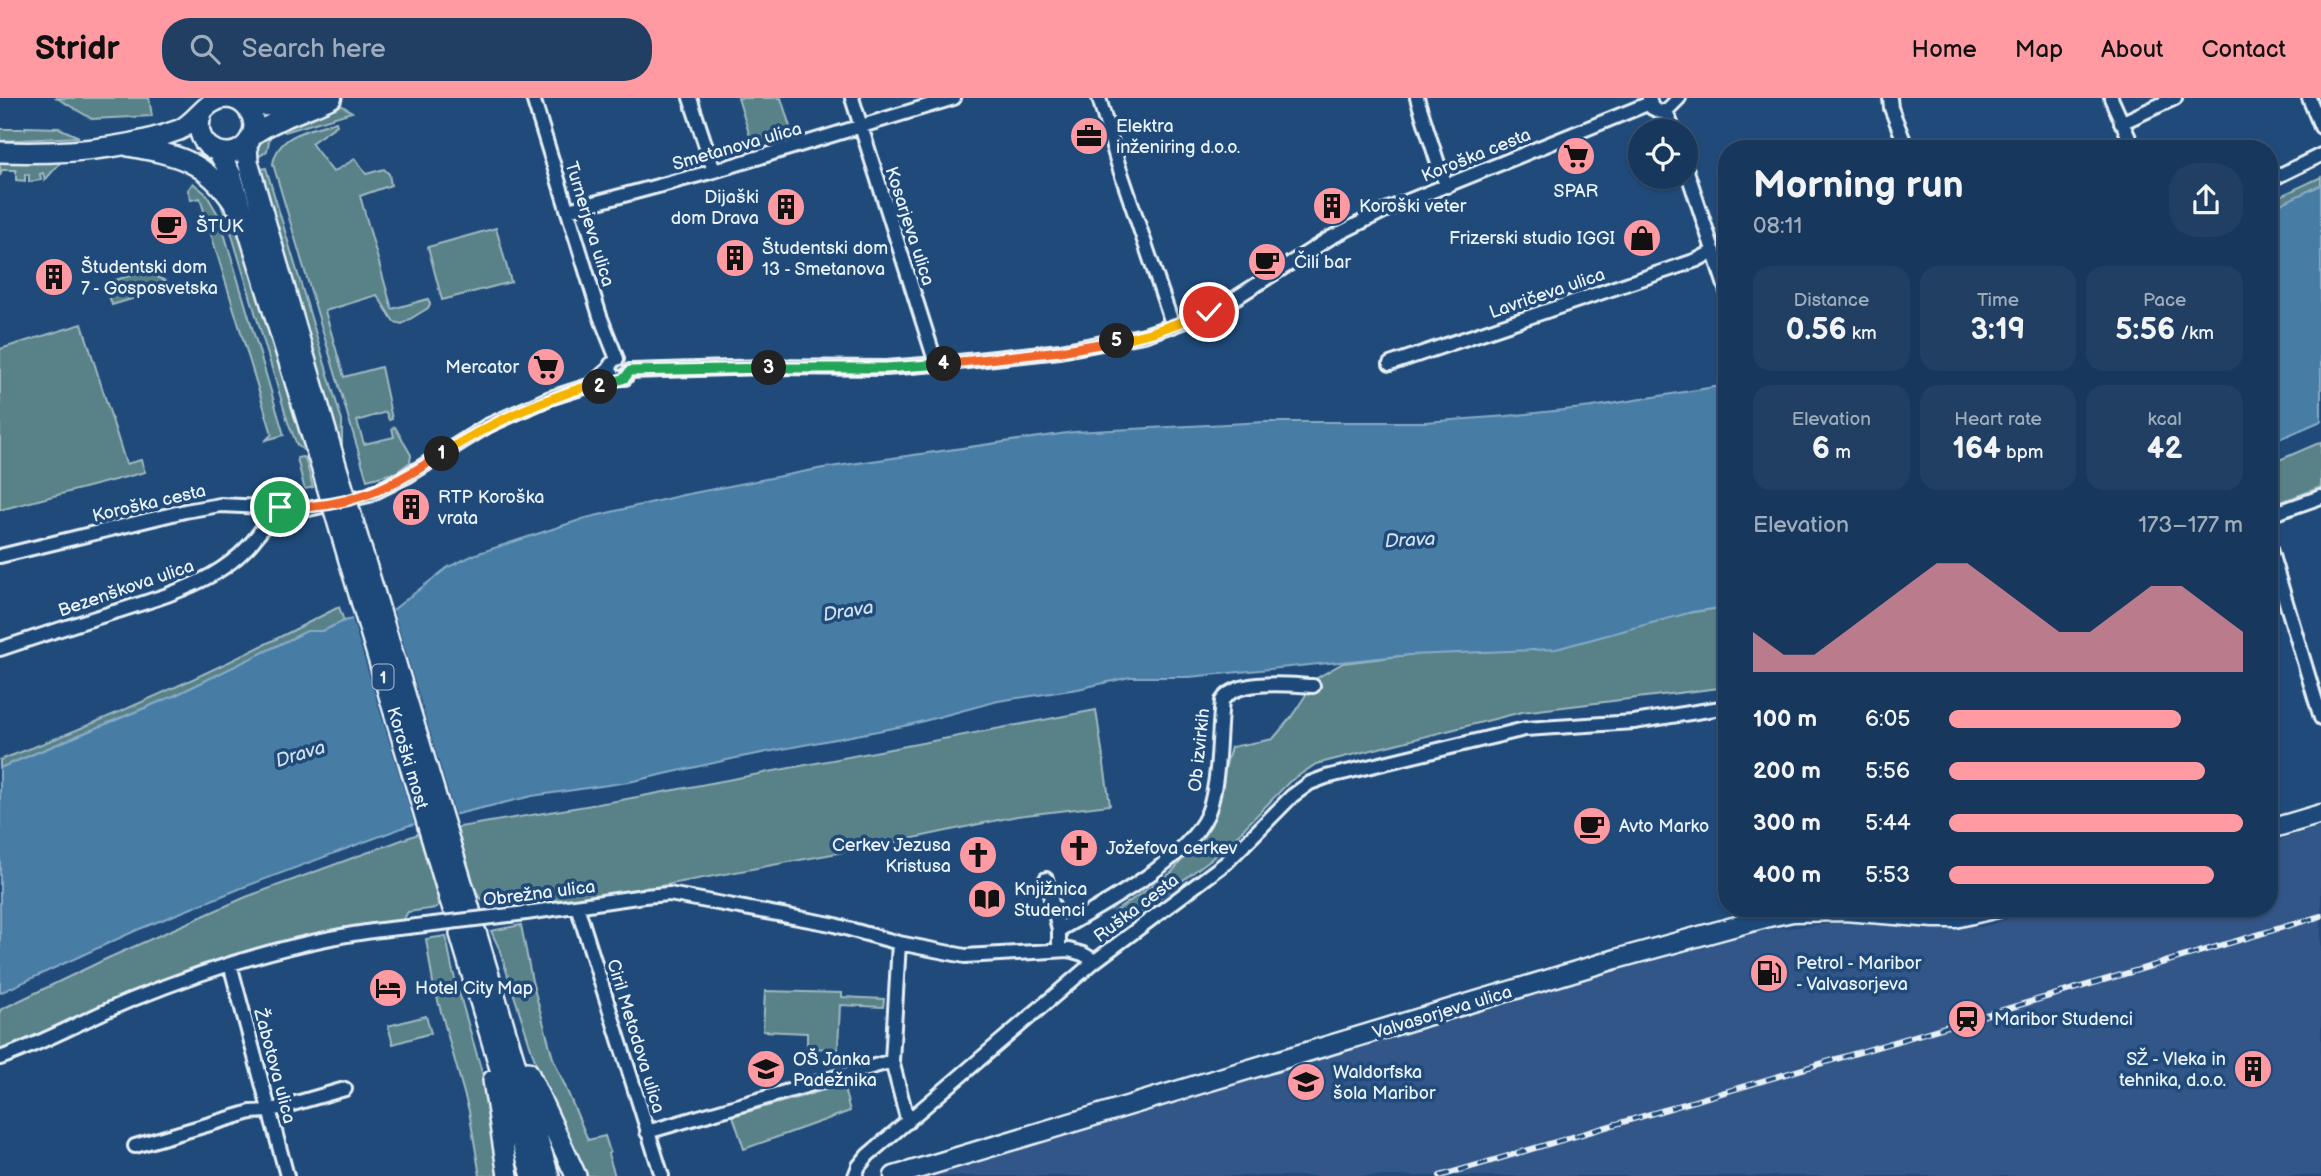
<!DOCTYPE html>
<html lang="en">
<head>
<meta charset="utf-8">
<style>
  body { margin:0; font-family:"Balsamiq Sans",sans-serif; background:#203f62; color:#f1f3f6; height:100vh; display:flex; flex-direction:column; font-size:26px; white-space:nowrap }
  * { box-sizing:border-box; margin:0 }
  p { font-size:23px; color:#9eacbb }
  .icon { flex:none; width:38px; height:38px; fill:none; stroke:currentColor; stroke-width:2; stroke-linecap:round; stroke-linejoin:round }
  .map { position:relative; flex:1; overflow:hidden }
  .side { position:absolute; left:1718px; top:42px; width:560px; height:777px; display:flex; flex-direction:column; background:#17385c; border-radius:28px; box-shadow:0 2px 5px #0004,0 0 0 2px #365272 }
  .side>* { flex:none }
  .tools { position:absolute; left:1628px; top:21px; display:grid; gap:14px }
  .tools a { display:grid; place-items:center; width:70px; height:70px; border-radius:50%; background:#17385c; box-shadow:0 2px 5px #0004,0 0 0 2px #365272; font-size:35px }
  .pin { position:absolute; display:grid; place-items:center; width:60px; height:60px; color:#fff; margin:-30px; border:4px solid #fff; border-radius:50%; box-shadow:0 2px 7px #0007 }
  .km { position:absolute; width:35px; height:35px; margin:-18px; border-radius:50%; background:#222; color:#fff; font-size:19px; line-height:35px; text-align:center }
  .round { display:grid; place-items:center; flex:none; width:74px; height:74px; border-radius:28px; background:#203f62 }
  .summary { display:flex; align-items:center; justify-content:space-between; height:119px; padding:0 35px }
  h1 { font-size:38px; font-weight:800; line-height:52px }
  .metrics { display:grid; grid-template-columns:repeat(3,1fr); gap:10px; height:119px; padding:7px 35px }
  .metrics div { display:grid; align-content:center; border-radius:18px; background:#203f62; text-align:center }
  .metrics b { font-size:30px; font-weight:800 }
  .metrics small { font-size:19px; font-weight:400 }
  .metrics p { font-size:19px }
  .chart { height:196px; padding:14px 35px }
  .chart p { display:flex; justify-content:space-between }
  .chart svg { width:100%; height:126px; margin-top:7px; fill:#ff9aa2; opacity:.7 }
  ul { padding:0 35px; list-style:none; font-size:23px }
  li { display:grid; grid-template-columns:112px 84px 1fr; align-items:center; height:52px }
  li i { height:18px; border-radius:9px; background:#ff9aa2 }
  header { display:flex; align-items:center; gap:42px; box-sizing:border-box; height:98px; padding:0 35px; background:#ff9aa2; color:#111 }
  header strong { font-size:33px }
  nav { display:flex; gap:38px; margin-inline-start:auto; font-size:24px }
  .search { width:490px; height:63px; background:#203f62; display:flex; align-items:center; gap:18px; box-sizing:border-box; padding:0 24px; border-radius:28px; color:#9eacbb; font-size:26px }
  .map>svg:first-child { display:block }
</style>
</head>
<body>
<header>
<strong>Stridr</strong>
<div class="search"><svg class="icon" aria-label="search" viewBox="0 0 24 24"><circle cx="10" cy="10" r="6"/><path d="M15 15l6 6"/></svg>Search here</div>
<nav><a>Home</a><a>Map</a><a>About</a><a>Contact</a></nav>
</header>
<div class="map">
<svg width="2321" height="1078" viewBox="0 0 2321 1078">
  <rect width="100%" height="100%" fill="#1f4a7a"/>
  <filter id="ink" filterUnits="userSpaceOnUse"><feTurbulence type="fractalNoise" baseFrequency=".0143" numOctaves="2"/><feDisplacementMap in="SourceGraphic" scale="14" xChannelSelector="R" yChannelSelector="G"/><feConvolveMatrix kernelMatrix="1 2 1 2 8 2 1 2 1" color-interpolation-filters="sRGB"/></filter>
  <g filter="url(#ink)">
    <path fill="#315788" d="M2321,729V1078H924L1318,955L1755,833L1838,825L1982,829L2045,810H2270V744Z"/>
    <path fill="#598188" stroke="#a0b9c0" stroke-width="2" d="M57,0H149L152,18L92,21Z
      M738,0H781L791,32L752,45Z
      M341,7L352,14L285,34L282,32L281,25Z
      M336,24L337,27L311,45L333,74L355,61L366,76L384,71L389,76L391,87L360,98L392,211L428,201L430,206L428,210L402,226L394,224L377,197L325,213L344,279L381,269L392,321L389,322L386,314L357,323L364,346L394,339L392,330L395,329L411,357L410,364L397,374L367,382L273,66C278,35 310,32 336,24Z
      M25,29L59,30L79,39L0,43V31H25Z
      M272,29L267,53L254,62L257,46Z
      M0,61H60L61,64L45,82L43,75L40,76L41,82L29,84V77L25,76V83L16,82V72H2L0,78Z
      M266,70L342,323V356L257,72Z
      M2321,79V87L2270,111V103Z
      M193,85L206,96L219,118L284,337L266,342L272,336L200,100L191,102L188,92Z
      M208,88L232,113L279,253L308,356L297,347L288,324L231,134L220,104Z
      M496,130L511,184L442,202L428,149Z
      M146,173L175,188L112,207L105,185Z
      M82,226L126,366L141,362L145,374L0,412V251Z
      M2321,344V389L2270,408V366Z
      M302,359L305,360L313,389L306,391L304,389L297,360Z
      M339,509L344,523L323,533H307L176,597L0,670V662C116,619 229,566 339,509Z
      M1727,509V589L1522,614L1316,666L1289,684L1223,752L1126,825L1114,814L1172,774L1209,730L1231,649L1273,641L1292,618L1317,580L1343,565L1409,557Z
      M1096,612L1110,707L1017,718L881,747L579,803L533,807L527,806L524,800L486,804L479,799L476,792L437,802L438,807L436,810L408,814L403,822L339,830L246,855L0,952V912L106,861L246,799L418,736L616,703Z
      M521,827L532,883L553,960L588,1042L605,1038L610,1054L608,1056L615,1078H588L538,972L499,850L491,833Z
      M446,838L452,870L483,978L498,1078H480L469,1013L433,885L426,841Z
      M765,893L842,895V899L884,901L883,909L840,907L838,951L807,950V935L763,933Z
      M426,918L431,935L393,946L388,928Z
      M843,987L850,1013L744,1051L733,1018Z"/>
    <path fill="#477da5" stroke="#87abc6" stroke-width="2" d="M2321,87V323L2270,345V111Z
      M1727,287V509L1692,514L1556,551L1409,557L1189,579H1130L1078,591L998,603L909,627L736,660L629,684L532,698L407,728L244,789L137,832L0,895V670L176,597L307,533H323L344,523L394,511L448,469L476,456L586,420L683,397L823,370L1074,334L1265,324H1425L1507,318L1592,309Z"/>
    <path fill="#1f4a7a" d="M392,508L456,720L415,729L351,517Z"/>
    <g fill="none" stroke-linecap="round" stroke-linejoin="round">
      <defs>
        <path id="street" d="M533,0L600,218L617,261
          M690,0L714,73
          M852,0L933,256L934,266
          M1099,0L1118,66L1173,228
          M1417,0L1441,75L1447,88
          M1649,0L1652,10L1660,14L1667,12L1679,0
          M1890,0L1891,10L1907,51
          M2111,0L2134,51
          M2309,0L2321,29
          M1666,13L1674,33
          M2121,25L2175,0
          M1685,67L1727,194
          M2270,82L2321,57
          M568,112L714,73L954,0
          M611,266L610,274L616,280H625L630,273
          M1390,266L1697,162L1714,153
          M630,273L764,269L886,270L949,265L1060,253L1144,237L1192,221L1226,206L1330,140L1388,111L1650,5
          M2270,417L2321,399
          M2270,451L2321,620
          M0,458L185,413L220,407L309,411L369,397L407,378L487,328L550,300L591,287L610,270
          M0,551C36,539 72,527 108,516C174,495 244,479 274,409
          M1046,781L1059,832V852
          M577,808L662,1078
          M526,815L644,798L669,796L831,826L899,845L965,858L1069,852L1083,856L1095,863
          M1059,832C1102,807 1196,758 1210,709C1220,675 1218,637 1222,603C1237,580 1289,587 1313,588
          M899,845L892,963L908,1024
          M230,866L287,1078
          M0,960C46,944 87,920 131,902C219,866 314,837 408,829
          M647,1034L892,963
          M135,1048L251,1014L268,1013L345,991
          M855,1078L859,1068L868,1057L1095,863L1227,764L1292,698L1310,685L1326,679L1525,631L1634,624L1727,609"/>
        <path id="secondary" d="M247,9L272,8L313,1
          M253,37C277,20 306,13 332,0
          M2270,731L2321,716
          M894,1078L1616,861L1769,819L1793,814L1844,813L1934,820H1955L1998,810"/>
        <path id="primary" d="M247,46L248,64L333,357
          M128,48C178,57 205,62 235,107
          M0,54C59,56 123,53 179,32C197,24 206,1 226,0C245,0 259,20 252,37C239,71 187,53 202,15
          M218,54L231,76L318,358
          M465,795L470,812
          M449,799L454,814
          M476,834L549,1078
          M460,836L532,1078
          M528,974L576,1078
          M493,982L508,1078"/>
      </defs>
      <use href="#street" stroke="#e8f1f8" stroke-width="18"/>
      <use href="#secondary" stroke="#e8f1f8" stroke-width="23"/>
      <use href="#primary" stroke="#e8f1f8" stroke-width="24"/>
      <use href="#street" stroke="#1f4a7a" stroke-width="12"/>
      <use href="#secondary" stroke="#1f4a7a" stroke-width="18"/>
      <use href="#primary" stroke="#1f4a7a" stroke-width="19"/>
      <defs>
        <path id="rail" d="M1440,1078L2321,818"/>
      </defs>
      <use href="#rail" stroke="#e8f1f8" stroke-width="6"/>
      <use href="#rail" stroke="#1f4a7a" stroke-width="3.5" stroke-dasharray="10" stroke-linecap="butt"/>
      <defs>
        <path id="street-bridge" d="M408,829L526,815"/>
        <g id="primary-bridge">
          <path d="M333,357L465,795"/>
          <path id="s1" d="M318,358L449,799"/>
        </g>
      </defs>
      <use href="#street-bridge" stroke="#e8f1f8" stroke-width="18" stroke-linecap="butt"/>
      <use href="#primary-bridge" stroke="#e8f1f8" stroke-width="24" stroke-linecap="butt"/>
      <use href="#street-bridge" stroke="#1f4a7a" stroke-width="12"/>
      <use href="#primary-bridge" stroke="#1f4a7a" stroke-width="19"/>
    </g>
  </g>
  <g fill="none" stroke-linecap="round" stroke-linejoin="round" filter="url(#ink)">
    <defs>
      <path id="split-1" d="M280,409C345,412 389,391 442,356"/>
      <path id="split-2" d="M442,356C489,325 537,304 591,287L600,289"/>
      <path id="split-3" d="M600,289L625,280L630,273L769,270"/>
      <path id="split-4" d="M769,270H886L944,266"/>
      <path id="split-5" d="M944,266L1060,253L1117,243"/>
      <path id="split-6" d="M1117,243L1153,234L1209,214"/>
    </defs>
    <use href="#split-1" stroke="#fff" stroke-width="14"/>
    <use href="#split-2" stroke="#fff" stroke-width="14"/>
    <use href="#split-3" stroke="#fff" stroke-width="14"/>
    <use href="#split-4" stroke="#fff" stroke-width="14"/>
    <use href="#split-5" stroke="#fff" stroke-width="14"/>
    <use href="#split-6" stroke="#fff" stroke-width="14"/>
    <use href="#split-1" stroke="#f0652b" stroke-width="9"/>
    <use href="#split-2" stroke="#f5b400" stroke-width="9"/>
    <use href="#split-3" stroke="#22a559" stroke-width="9"/>
    <use href="#split-4" stroke="#22a559" stroke-width="9"/>
    <use href="#split-5" stroke="#f0652b" stroke-width="9"/>
    <use href="#split-6" stroke="#f5b400" stroke-width="9"/>
  </g>
  <defs>
    <symbol id="office-disc" viewBox="-11 -11 22 22"><circle r="9.5" fill="#ff9aa2" stroke="#1f4a7a"/><path d="M-6-3h4V-5.5h4V-3h4V5H-6ZM-1-4.5V-3h2v-1.5ZM-6 0V1H6V0Z" fill="#111"/></symbol>
    <symbol id="supermarket-disc" viewBox="-11 -11 22 22"><circle r="9.5" fill="#ff9aa2" stroke="#1f4a7a"/><path d="M-6-5.5h2.5l.6 2H6L4.5 2H-2.5L-4.4-4H-6ZM-1.5 3.2a1.3 1.3 0 1 0 .1 0ZM3 3.2a1.3 1.3 0 1 0 .1 0Z" fill="#111"/></symbol>
    <symbol id="building-disc" viewBox="-11 -11 22 22"><circle r="9.5" fill="#ff9aa2" stroke="#1f4a7a"/><path d="M-4-6H4V6H1V3H-1V6H-4ZM-2.5-4.3h1.7v1.8h-1.7ZM.8-4.3h1.7v1.8H.8ZM-2.5-1h1.7V.8h-1.7ZM.8-1h1.7V.8H.8Z" fill="#111"/></symbol>
    <symbol id="cafe-disc" viewBox="-11 -11 22 22"><circle r="9.5" fill="#ff9aa2" stroke="#1f4a7a"/><path d="M-5.5-4.5H6V0H3Q3 3.5 0 3.5H-2.5Q-5.5 3.5-5.5 0ZM3-3.2v2h1.7v-2ZM-6 4.5H4V6H-6Z" fill="#111"/></symbol>
    <symbol id="shop-disc" viewBox="-11 -11 22 22"><circle r="9.5" fill="#ff9aa2" stroke="#1f4a7a"/><path d="M-5-2.5h2.3a2.7 3.5 0 0 1 5.4 0H5L5.5 6h-11ZM-1.5-2.5h3a1.5 2.3 0 0 0-3 0Z" fill="#111"/></symbol>
    <symbol id="church-disc" viewBox="-11 -11 22 22"><circle r="9.5" fill="#ff9aa2" stroke="#1f4a7a"/><path d="M-1.2-6h2.4v3.5h3.3v2.4h-3.3V6h-2.4V-.1h-3.3v-2.4h3.3Z" fill="#111"/></symbol>
    <symbol id="library-disc" viewBox="-11 -11 22 22"><circle r="9.5" fill="#ff9aa2" stroke="#1f4a7a"/><path d="M-6-4Q-3-5.5-.7-3.5V5Q-3 3-6 4ZM6-4Q3-5.5 .7-3.5V5Q3 3 6 4Z" fill="#111"/></symbol>
    <symbol id="fuel-disc" viewBox="-11 -11 22 22"><circle r="9.5" fill="#ff9aa2" stroke="#1f4a7a"/><path d="M-5.5-6h7V0h2V4h1.3V-2.5L3-4.5l.8-.8L6-3V5H2.5V1h-1V6h-7ZM-4.2-4.7v3.2H.2V-4.7Z" fill="#111"/></symbol>
    <symbol id="hotel-disc" viewBox="-11 -11 22 22"><circle r="9.5" fill="#ff9aa2" stroke="#1f4a7a"/><path d="M-6-4.5h1.5V1H6V5H4.5V3h-9V5H-6ZM-4 0a1.8 1.8 0 1 1 3.6 0ZM.5 0V-2.5h3Q6-2.5 6 0Z" fill="#111"/></symbol>
    <symbol id="station-disc" viewBox="-11 -11 22 22"><circle r="9.5" fill="#ff9aa2" stroke="#1f4a7a"/><path d="M-3-6H3Q5-6 5-4V2Q5 4 3 4L4.5 6H3L1.5 4h-3L-3 6H-4.5L-3 4Q-5 4-5 2V-4Q-5-6-3-6ZM-3.5-4v3h7v-3ZM-3.5 1v1.5H-2V1ZM2 1v1.5H3.5V1Z" fill="#111"/></symbol>
    <symbol id="school-disc" viewBox="-11 -11 22 22"><circle r="9.5" fill="#ff9aa2" stroke="#1f4a7a"/><path d="M0-5L7-2L0 1L-7-2ZM-4 1L0 2.5L4 1V4Q0 6-4 4Z" fill="#111"/></symbol>
  </defs>
  <g fill-rule="evenodd">
    <use href="#office-disc" x="1067" y="16" width="44" height="44"/>
    <use href="#supermarket-disc" x="1554" y="36" width="44" height="44"/>
    <use href="#building-disc" x="1310" y="86" width="44" height="44"/>
    <use href="#building-disc" x="764" y="87" width="44" height="44"/>
    <use href="#cafe-disc" x="147" y="106" width="44" height="44"/>
    <use href="#shop-disc" x="1620" y="118" width="44" height="44"/>
    <use href="#building-disc" x="713" y="138" width="44" height="44"/>
    <use href="#cafe-disc" x="1245" y="142" width="44" height="44"/>
    <use href="#building-disc" x="32" y="157" width="44" height="44"/>
    <use href="#supermarket-disc" x="524" y="247" width="44" height="44"/>
    <use href="#building-disc" x="389" y="387" width="44" height="44"/>
    <use href="#cafe-disc" x="1570" y="706" width="44" height="44"/>
    <use href="#church-disc" x="1057" y="728" width="44" height="44"/>
    <use href="#church-disc" x="956" y="735" width="44" height="44"/>
    <use href="#library-disc" x="965" y="779" width="44" height="44"/>
    <use href="#fuel-disc" x="1747" y="853" width="44" height="44"/>
    <use href="#hotel-disc" x="366" y="868" width="44" height="44"/>
    <use href="#station-disc" x="1945" y="899" width="44" height="44"/>
    <use href="#school-disc" x="744" y="949" width="44" height="44"/>
    <use href="#building-disc" x="2231" y="949" width="44" height="44"/>
    <use href="#school-disc" x="1284" y="962" width="44" height="44"/>
  </g>
  <g text-anchor="middle" stroke-width="7" stroke-linejoin="round" paint-order="stroke">
    <rect fill="#1f4a7a" stroke="#acbfd2" stroke-width="2" x="372.5" y="566.5" width="21" height="25" rx="5"/>
    <g font-size="16" font-weight="bold" fill="#e8f1f8">
      <text x="383" y="585">1</text>
    </g>
    <g font-size="18" fill="#e8f1f8" stroke="#1f4a7a" text-anchor="start">
      <text x="1116" y="34">Elektra<tspan x="1116" dy="21">inženiring d.o.o.</tspan></text>
      <text x="1576" y="99" text-anchor="middle">SPAR</text>
      <text x="759" y="105" text-anchor="end">Dijaški<tspan x="759" dy="21">dom Drava</tspan></text>
      <text x="1359" y="114">Koroški veter</text>
      <text x="196" y="134">ŠTUK</text>
      <text x="1615" y="146" text-anchor="end">Frizerski studio IGGI</text>
      <text x="762" y="156">Študentski dom<tspan x="762" dy="21">13 - Smetanova</tspan></text>
      <text x="1294" y="170">Čili bar</text>
      <text x="81" y="175">Študentski dom<tspan x="81" dy="21">7 - Gosposvetska</tspan></text>
      <text x="519" y="275" text-anchor="end">Mercator</text>
      <text x="438" y="405">RTP Koroška<tspan x="438" dy="21">vrata</tspan></text>
      <text x="1619" y="734">Avto Marko</text>
      <text x="951" y="753" text-anchor="end">Cerkev Jezusa<tspan x="951" dy="21">Kristusa</tspan></text>
      <text x="1106" y="756">Jožefova cerkev</text>
      <text x="1014" y="797">Knjižnica<tspan x="1014" dy="21">Studenci</tspan></text>
      <text x="1796" y="871">Petrol - Maribor<tspan x="1796" dy="21">- Valvasorjeva</tspan></text>
      <text x="415" y="896">Hotel City Map</text>
      <text x="1994" y="927">Maribor Studenci</text>
      <text x="793" y="967">OŠ Janka<tspan x="793" dy="21">Padežnika</tspan></text>
      <text x="2226" y="967" text-anchor="end">SŽ - Vleka in<tspan x="2226" dy="21">tehnika, d.o.o.</tspan></text>
      <text x="1333" y="980">Waldorfska<tspan x="1333" dy="21">šola Maribor</tspan></text>
    </g>
    <g font-size="18" fill="#e8f1f8" stroke="#1f4a7a">
      <text transform="translate(737 48) rotate(-16)" y="6">Smetanova ulica</text>
      <text transform="translate(1476 57) rotate(-22)" y="6">Koroška cesta</text>
      <text transform="translate(590 126) rotate(73)" y="6">Turnerjeva ulica</text>
      <text transform="translate(910 128) rotate(72)" y="6">Kosarjeva ulica</text>
      <text transform="translate(1547 195) rotate(-19)" y="6">Lavričeva ulica</text>
      <text transform="translate(149 405) rotate(-13)" y="6">Koroška cesta</text>
      <text transform="translate(126 490) rotate(-19)" y="6">Bezenškova ulica</text>
      <text transform="translate(1199 652) rotate(-84)" y="6">Ob izvirkih</text>
      <text dy="6" stroke="none"><textPath href="#s1" startOffset="315">Koroški most</textPath></text>
      <text transform="translate(539 795) rotate(-7)" y="6">Obrežna ulica</text>
      <text transform="translate(1136 810) rotate(-37)" y="6">Ruška cesta</text>
      <text transform="translate(1442 914) rotate(-17)" y="6">Valvasorjeva ulica</text>
      <text transform="translate(636 938) rotate(73)" y="6">Ciril Metodova ulica</text>
      <text transform="translate(275 968) rotate(75)" y="6">Žabotova ulica</text>
    </g>
    <g font-size="19" font-style="italic" fill="#d0e0ec" stroke="#1f4a7a">
      <text transform="translate(1410 441) rotate(-3)" y="7">Drava</text>
      <text transform="translate(848 512) rotate(-9)" y="7">Drava</text>
      <text transform="translate(300 655) rotate(-17)" y="7">Drava</text>
    </g>
  </g>
</svg>
<div class="tools">
<a><svg class="icon" aria-label="locate" viewBox="0 0 24 24"><circle cx="12" cy="12" r="6"/><path d="M12 2v4M12 18v4M2 12h4M18 12h4"/></svg></a>
</div>
<div class="pin" style="left:280px;top:409px;background:#1e9e55"><svg class="icon" aria-label="arrive" viewBox="0 0 24 24"><path d="M6 21V4h12l-3 4 3 4H6"/></svg></div>
<div class="pin" style="left:1209px;top:214px;background:#d93025"><svg class="icon" aria-label="check" viewBox="0 0 24 24"><path d="M5 12l5 5 9-10"/></svg></div>
<b class="km" style="left:442px;top:356px">1</b>
<b class="km" style="left:600px;top:289px">2</b>
<b class="km" style="left:769px;top:270px">3</b>
<b class="km" style="left:944px;top:266px">4</b>
<b class="km" style="left:1117px;top:243px">5</b>
<section class="side">
<div class="summary"><div><h1>Morning run</h1><p>08:11</p></div><a class="round"><svg class="icon" aria-label="share" viewBox="0 0 24 24"><path d="M12 15V3M7 8l5-5 5 5M5 13v7h14v-7"/></svg></a></div>
<div class="metrics">
<div><p>Distance</p><b>0.56<small> km</small></b></div>
<div><p>Time</p><b>3:19</b></div>
<div><p>Pace</p><b>5:56<small> /km</small></b></div>
</div>
<div class="metrics">
<div><p>Elevation</p><b>6<small> m</small></b></div>
<div><p>Heart rate</p><b>164<small> bpm</small></b></div>
<div><p>kcal</p><b>42</b></div>
</div>
<div class="chart"><p><span>Elevation</span>173–177 m</p>
<svg viewBox="0 0 160 44" preserveAspectRatio="none"><path d="M0 44V30L10 38L20 38L30 30L40 22L50 14L60 6L70 6L80 14L90 22L100 30L110 30L120 22L130 14L140 14L150 22L160 30V44z"/></svg>
</div>
<ul>
<li><b>100 m</b>6:05<i style="width:79%"></i></li>
<li><b>200 m</b>5:56<i style="width:87%"></i></li>
<li><b>300 m</b>5:44<i style="width:100%"></i></li>
<li><b>400 m</b>5:53<i style="width:90%"></i></li>
</ul>
</section>
</div>
</body>
</html>
